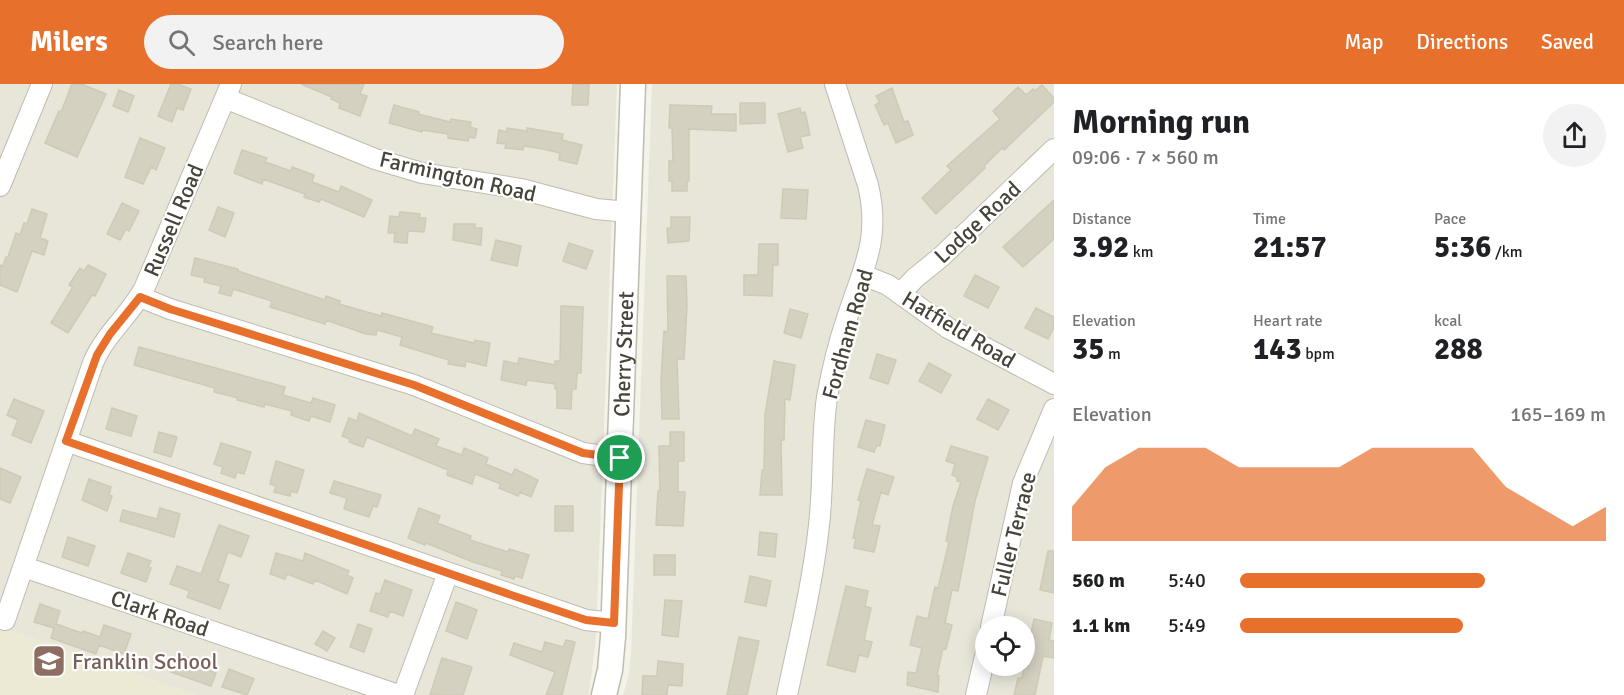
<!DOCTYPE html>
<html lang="en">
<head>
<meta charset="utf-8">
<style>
  body { margin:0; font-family:Signika,sans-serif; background:#f2f2f2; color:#202124; height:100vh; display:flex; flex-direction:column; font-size:22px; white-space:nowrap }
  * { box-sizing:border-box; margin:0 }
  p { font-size:20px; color:#757577 }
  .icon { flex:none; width:33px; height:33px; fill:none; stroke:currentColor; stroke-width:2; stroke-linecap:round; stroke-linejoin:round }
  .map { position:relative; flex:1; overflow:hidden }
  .sheet { display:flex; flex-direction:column; background:#fff; width:570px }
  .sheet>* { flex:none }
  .buttons { position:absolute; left:975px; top:532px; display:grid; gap:12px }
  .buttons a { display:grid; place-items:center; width:60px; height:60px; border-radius:50%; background:#fff; box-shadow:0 3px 15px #0003; font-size:30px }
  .pin { position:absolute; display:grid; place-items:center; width:51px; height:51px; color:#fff; margin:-26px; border:3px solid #fff; border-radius:50%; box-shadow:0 2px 6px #0007 }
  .round { display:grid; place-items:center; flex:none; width:63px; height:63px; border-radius:32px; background:#f2f2f2 }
  .head { display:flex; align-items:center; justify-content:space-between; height:102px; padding:0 18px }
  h1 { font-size:33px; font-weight:700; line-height:45px }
  .metrics { display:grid; grid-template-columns:repeat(3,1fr); gap:9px; height:102px; padding:6px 18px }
  .metrics div { display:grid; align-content:center }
  .metrics b { font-size:30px; font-weight:700 }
  .metrics small { font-size:16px; font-weight:400 }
  .metrics p { font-size:16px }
  .chart { height:168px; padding:12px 18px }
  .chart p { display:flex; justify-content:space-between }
  .chart svg { width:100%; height:108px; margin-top:6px; fill:#e8702d; opacity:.7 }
  ul { padding:0 18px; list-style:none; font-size:20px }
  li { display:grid; grid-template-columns:96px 72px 1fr; align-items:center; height:45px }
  li i { height:15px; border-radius:8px; background:#e8702d }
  header { display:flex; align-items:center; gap:36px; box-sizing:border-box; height:84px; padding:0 30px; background:#e8702d; color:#fff }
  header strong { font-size:28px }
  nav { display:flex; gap:33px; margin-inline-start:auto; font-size:21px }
  .search { width:420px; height:54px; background:#f2f2f2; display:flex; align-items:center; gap:15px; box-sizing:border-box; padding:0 21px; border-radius:33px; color:#757577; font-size:22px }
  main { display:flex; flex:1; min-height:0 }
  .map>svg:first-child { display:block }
</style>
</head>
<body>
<header>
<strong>Milers</strong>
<div class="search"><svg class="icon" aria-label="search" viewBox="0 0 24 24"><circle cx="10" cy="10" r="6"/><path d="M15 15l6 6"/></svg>Search here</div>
<nav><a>Map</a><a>Directions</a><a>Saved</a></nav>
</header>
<main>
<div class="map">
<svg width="1054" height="611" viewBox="0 0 1054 611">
  <rect width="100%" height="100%" fill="#f4f3ea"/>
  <path fill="#e7e6d9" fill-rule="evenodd" d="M0,0H617L596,553L589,611H196L0,543Z
    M652,0H1054V611H623L629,590L631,569ZM986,543H1024V582H986Z"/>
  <path fill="#ecead5" d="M0,543L196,611H0Z"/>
  <path fill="#d4d1c1" stroke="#cfcab4" stroke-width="1.5" d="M72,0H81L106,10L77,73L45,59L59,27L61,28Z
    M171,0H177L191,5L183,26L177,24L172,38L158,32Z
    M301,0H364L360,10L367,12L360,32L339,24L340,19L331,15L332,13Z
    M573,0H589L588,21H572Z
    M1042,1L1054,14V18L1004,66L1002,64L984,82L985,84L936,130L922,114L951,86L947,82L1000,35L993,27L1018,3L1026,11L1033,5L1035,7Z
    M892,4L904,38L908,37L913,51L896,59L888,39L884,41L875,21L880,18L876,12Z
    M119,6L134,12L128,28L113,22Z
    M740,19H765V39L740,40Z
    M394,21L419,28L418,30L450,38L451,35L471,38L470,43L477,45L475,54L469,53L468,57L448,54V50L422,46V48L389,39Z
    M670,21L712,22L711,30H736V47L689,45V97H687V107H672V97H669V77H673L672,44H669Z
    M800,24L801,29L805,28L810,51L800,53L803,64L788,68L778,30Z
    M507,44L527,47V44L563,50L562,56L582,61L577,80L559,76L560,69L543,65L524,62L523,66L505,64L506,60L497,59L499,46L507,48Z
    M140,54L165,64L156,86L151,83L143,100L125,93Z
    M242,66L267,74L265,78L291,87L292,83L314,91L312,98L339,108L341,102L372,116L364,133L321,115L319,118L304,113L305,110L263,95L262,100L234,89Z
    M783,105L808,106L806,135L781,134Z
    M1054,116V155L1023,183L1003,163Z
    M122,119L139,127L129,147L126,145L120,156L107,150Z
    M218,123L234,129L225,153L209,146Z
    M32,125L47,130L40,154L48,157L44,171L32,167L17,208L0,201V181L3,182L6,173H8L16,149L20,151L24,139L27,140Z
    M400,128L420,130L419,134H426L424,148L408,147L407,159L394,158L395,149H388L390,132L399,133Z
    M671,133H690L689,157L668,159L667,144H671Z
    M454,140H475V144H482L481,161L453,156Z
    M496,156L521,162L517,182L491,176Z
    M569,159L593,167L586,185L563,177Z
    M759,160H778V181H773L772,212L744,211V191H758Z
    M195,174L238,185V187L325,216L326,212L340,217L339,220L381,232L382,229L433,243L431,249L474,259L475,256L490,259L486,282L466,277L465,283L448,280L449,276L400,261L402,253L377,246L376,251L366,250L326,236L325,240L270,223L272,217L233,205L231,212L219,209L221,202L204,198L205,194L191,191Z
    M88,181L106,190L95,212L92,211L68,249L51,239L73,203L69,201L80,184L84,187Z
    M975,191L999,203L988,224L964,212Z
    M667,192H686L687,222L684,275H677L679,335H662L661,295L664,247L668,248Z
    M561,222L583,223L581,289H577L576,305H572L571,325L557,324V305H555V300L527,296L526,301L501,296L504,277L518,280L519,274L555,281V277H560Z
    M1036,224L1054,233V243L1048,255L1025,244Z
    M790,225L808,230L801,254L784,249Z
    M139,263L285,303L283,311L311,319L313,314L335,321L330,338L311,332L309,337L291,331L292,327L265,320L264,323L237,316L238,314L214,308L215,304L134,281Z
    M877,270L896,276L888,300L870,294Z
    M774,277L795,281L790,316L785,315L784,356H781L782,411H760L762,386H764L765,330Z
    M929,279L951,291L941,309L919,297Z
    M14,315L44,327L31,359L12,351L18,336L7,331Z
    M988,315L1009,326L998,346L977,335Z
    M112,324L137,332L131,352L106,345Z
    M359,329L412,352L415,345L439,355L436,362L462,371L464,364L479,370L488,374L486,380L512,391L515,385L538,396L531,413L520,408L518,412L499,404L501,400L475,390L472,400L447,391L448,386L367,353L363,363L349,358L350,355L342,352L349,334L357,337Z
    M866,336L885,341L880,362L877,361L874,368L858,363Z
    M159,348L177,353L171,373L154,368Z
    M670,348H684V377H678V408H685L683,442L656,441L658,407H660L659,362H670Z
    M221,359L251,368L244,390L237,388L235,394L221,389L223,383L214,380Z
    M951,362L988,373L975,417L958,507L952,506L945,539L952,541L946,565L943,564L937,591L939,592L938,608L907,601L908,588L916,589L922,564L910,561L917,532L928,535L935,503L938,504L949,458L946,457L953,422L961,398L957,397V393L952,391L955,380L946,377Z
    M276,377L304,386L297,409L291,407L290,412L274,408L276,402L270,400Z
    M0,384L21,393L10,419L0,415Z
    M867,385L894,393L888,411L881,408L872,441L880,442L874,468L854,464L856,454H853L861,417L858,416Z
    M89,395L111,403L109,411L112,412L107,427L82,416Z
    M334,397L381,411L377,423L373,422L369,433L344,425L347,414L330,409Z
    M555,422H573V447H555Z
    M160,424L180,430L174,453L120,437L123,426L157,435Z
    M419,424L440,432L437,439L471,452L470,456L508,468L509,465L529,471L522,494L515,492L514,495L501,491L502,487L473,478L426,459L425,461L408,454Z
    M219,441L249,452L241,473L228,468L218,497L229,501L220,525L187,513L190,507L170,500L177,482L201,490Z
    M760,448L777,450L775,473L758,471Z
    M68,453L95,462L88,482L62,473Z
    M1048,467H1054V509L1040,506Z
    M128,469L151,477L148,483L151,484L146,498L121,489Z
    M276,469L303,477L305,469L349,487L347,491L353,494L347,510L315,496L313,500L287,490L285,495L270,490Z
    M654,471H675V491H654Z
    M750,492L771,497L766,522L745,518Z
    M385,496L412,506L403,532L390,527L388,533L370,527L376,509L380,510Z
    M846,502L868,507L865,522L871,524L864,556L872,558L868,573L859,571L855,588L827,581Z
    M665,516L682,517L678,553L662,551Z
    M456,518L477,526L467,555L446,547Z
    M40,520L60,527L56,540L82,549L83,547L100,553L104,541L131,550L124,570L99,561L96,570L51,554L54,544L34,538Z
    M1034,535L1052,539L1049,556L1054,557V574L1043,572L1035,611H1014L1018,594H1022Z
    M358,540L372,545L364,568L350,563Z
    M323,547L335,554L327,567L315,560Z
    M739,553L759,557L747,611H727Z
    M566,556L575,558L562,611H546L555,588L510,571L514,559L542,568L545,558L563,563Z
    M178,570L200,578L199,583L216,589L211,602L171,588Z
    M442,574L472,583L463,611H430Z
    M658,577L683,580L682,602L668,601L667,611H642L643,592H657Z
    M229,585L254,595L247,611L222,603Z"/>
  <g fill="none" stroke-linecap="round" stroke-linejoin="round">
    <defs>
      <path id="minor" d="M225,14L375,75L422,89L521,105L596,125L628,128
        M0,102L42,0
        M863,191L888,201L948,244L1054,300
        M900,210L915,194L941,173L1054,65
        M140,213L170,225L414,301L583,369L620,374
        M66,357L586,536L614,539
        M24,483L398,611
        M5,536L93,279C105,250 130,231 144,205L231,0
        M991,543L1023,399L1054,325
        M403,611L448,489
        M787,611C799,555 813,498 819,441C824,398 821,356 827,313C832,286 838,260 847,234C863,185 881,155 868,101L835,0
        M976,611L986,568"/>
      <g id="tertiary">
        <path id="s1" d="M604,611L610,586L613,553L633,0"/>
      </g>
    </defs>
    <use href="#minor" stroke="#bfbcad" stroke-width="22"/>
    <use href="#tertiary" stroke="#bfbcad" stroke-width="27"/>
    <use href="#minor" stroke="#fff" stroke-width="20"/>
    <use href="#tertiary" stroke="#fff" stroke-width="24"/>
  </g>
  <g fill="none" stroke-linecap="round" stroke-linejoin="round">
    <defs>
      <path id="route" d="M140,213L170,225L414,301L583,369L620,374L614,539L586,536L517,513L66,357L97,271L110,250Z"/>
    </defs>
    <use href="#route" stroke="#fff" stroke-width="12"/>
    <use href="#route" stroke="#e8702d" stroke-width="8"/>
  </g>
  <defs>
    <symbol id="school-square" viewBox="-11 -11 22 22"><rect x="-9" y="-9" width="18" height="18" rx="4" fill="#8d6e63" stroke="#fff"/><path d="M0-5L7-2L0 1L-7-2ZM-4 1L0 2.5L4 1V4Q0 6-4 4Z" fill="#fff"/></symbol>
  </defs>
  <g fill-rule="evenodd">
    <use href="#school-square" x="30" y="558" width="38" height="38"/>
  </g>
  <g text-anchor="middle" stroke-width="4.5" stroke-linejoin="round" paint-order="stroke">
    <g font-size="22" fill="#474539" stroke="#fff">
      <text transform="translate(458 92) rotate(13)" y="8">Farmington Road</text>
      <text transform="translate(173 136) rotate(-67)" y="8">Russell Road</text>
      <text transform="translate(977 138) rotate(-43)" y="8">Lodge Road</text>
      <text transform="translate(959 245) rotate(31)" y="8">Hatfield Road</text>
      <text transform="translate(847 250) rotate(-74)" y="8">Fordham Road</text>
      <text dy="8" stroke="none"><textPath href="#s1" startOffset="342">Cherry Street</textPath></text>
      <text transform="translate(1013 450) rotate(-76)" y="8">Fuller Terrace</text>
      <text transform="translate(160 529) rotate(19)" y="8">Clark Road</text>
    </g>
    <g font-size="22" fill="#785e54" stroke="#fff" text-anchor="start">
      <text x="72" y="585">Franklin School</text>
    </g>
  </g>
</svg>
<div class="buttons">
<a><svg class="icon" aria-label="locate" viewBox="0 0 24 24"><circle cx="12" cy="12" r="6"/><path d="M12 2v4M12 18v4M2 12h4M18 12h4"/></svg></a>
</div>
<div class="pin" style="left:620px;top:374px;background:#1e9e55"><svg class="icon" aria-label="arrive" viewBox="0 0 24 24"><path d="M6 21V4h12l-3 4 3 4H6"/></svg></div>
</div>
<section class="sheet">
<div class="head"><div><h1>Morning run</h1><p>09:06 · 7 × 560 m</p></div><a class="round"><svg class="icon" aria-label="share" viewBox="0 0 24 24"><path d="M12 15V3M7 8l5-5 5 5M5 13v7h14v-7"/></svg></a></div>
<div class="metrics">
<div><p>Distance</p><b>3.92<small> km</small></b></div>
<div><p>Time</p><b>21:57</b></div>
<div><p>Pace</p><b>5:36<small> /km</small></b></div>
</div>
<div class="metrics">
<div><p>Elevation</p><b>35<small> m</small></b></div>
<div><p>Heart rate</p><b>143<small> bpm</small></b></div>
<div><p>kcal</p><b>288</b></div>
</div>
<div class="chart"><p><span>Elevation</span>165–169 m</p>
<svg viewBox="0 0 160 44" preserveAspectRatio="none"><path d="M0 44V30L10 14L20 6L30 6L40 6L50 14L60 14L70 14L80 14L90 6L100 6L110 6L120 6L130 22L140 30L150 38L160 30V44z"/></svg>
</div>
<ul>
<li><b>560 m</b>5:40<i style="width:67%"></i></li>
<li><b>1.1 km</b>5:49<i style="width:61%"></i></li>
</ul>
</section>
</main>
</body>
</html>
